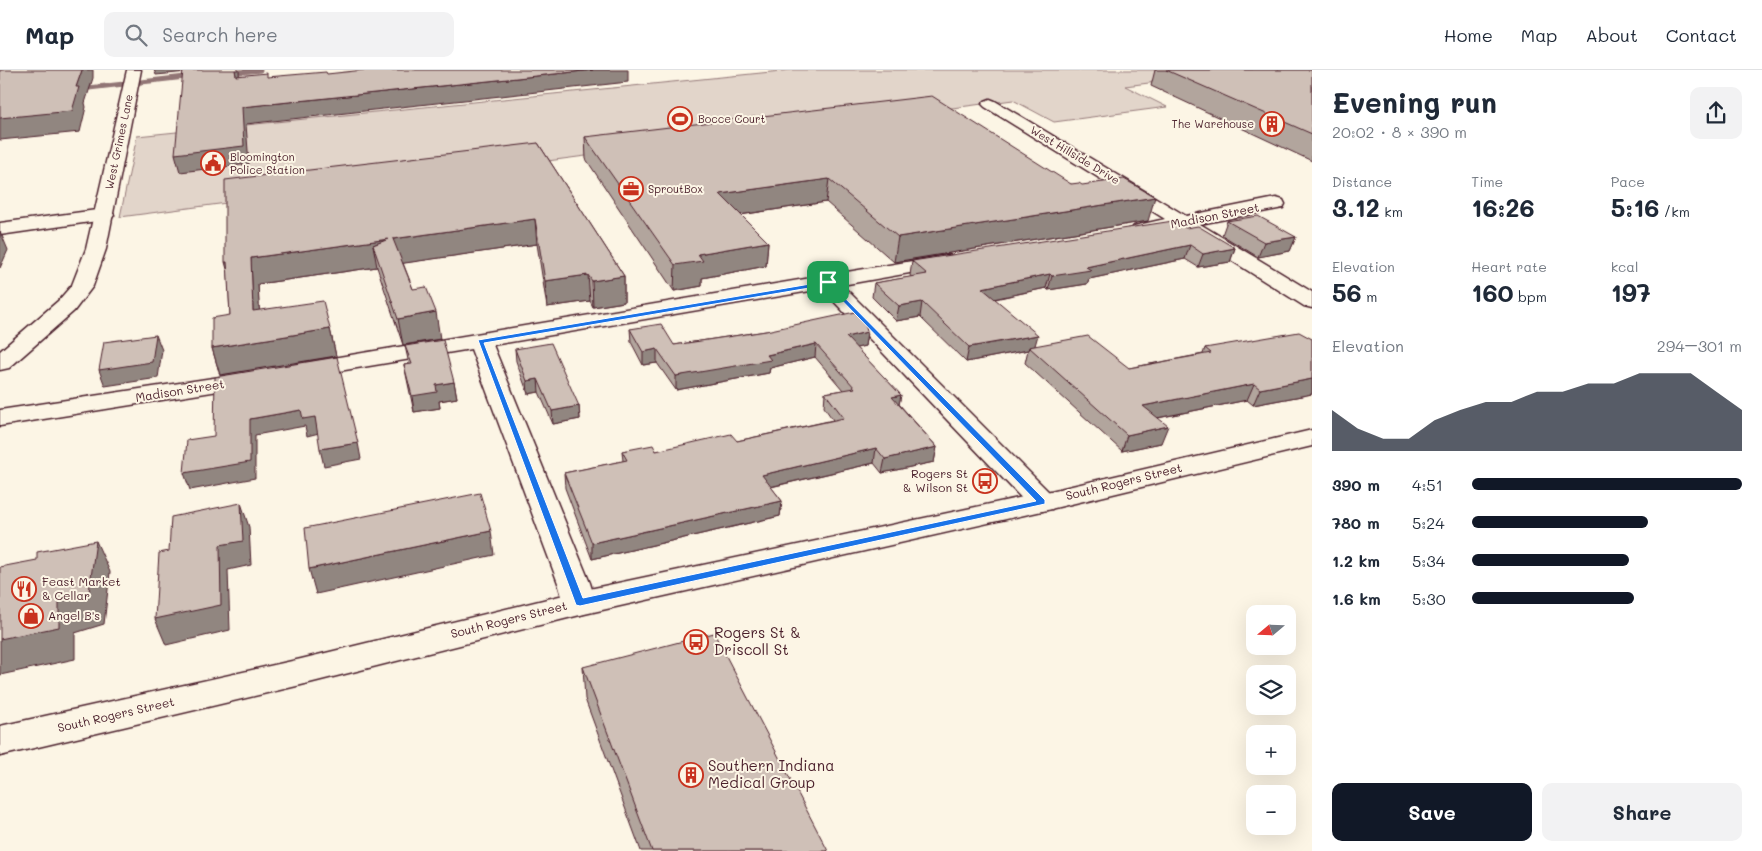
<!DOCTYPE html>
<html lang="en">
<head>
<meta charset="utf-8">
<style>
  body { margin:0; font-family:Mali,sans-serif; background:#f2f2f3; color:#1f2937; height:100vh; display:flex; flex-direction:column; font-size:19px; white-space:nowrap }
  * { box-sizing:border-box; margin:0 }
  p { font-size:16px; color:#747a83 }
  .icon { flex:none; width:28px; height:28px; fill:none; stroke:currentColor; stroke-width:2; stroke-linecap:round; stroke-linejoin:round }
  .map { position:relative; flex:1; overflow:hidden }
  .details { display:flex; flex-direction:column; background:#fff; width:450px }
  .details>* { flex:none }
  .needle { width:32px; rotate:251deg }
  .tools { position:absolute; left:1246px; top:535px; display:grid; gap:10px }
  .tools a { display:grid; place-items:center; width:50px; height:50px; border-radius:10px; background:#fff; box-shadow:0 5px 20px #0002; font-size:25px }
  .pin { position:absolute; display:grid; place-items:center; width:42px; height:42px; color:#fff; margin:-21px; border-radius:10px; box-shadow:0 2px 8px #0006 }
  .round { display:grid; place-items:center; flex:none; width:52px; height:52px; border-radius:10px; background:#f2f2f3 }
  .overview { display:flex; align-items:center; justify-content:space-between; height:85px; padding:0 20px }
  h1 { font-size:28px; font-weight:700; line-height:38px }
  .figures { display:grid; grid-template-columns:repeat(3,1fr); gap:8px; height:85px; padding:5px 20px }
  .figures div { display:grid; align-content:center }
  .figures b { font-size:25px; font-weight:700 }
  .figures small { font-size:14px; font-weight:400 }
  .figures p { font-size:14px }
  .chart { height:140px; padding:10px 20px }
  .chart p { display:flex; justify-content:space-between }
  .chart svg { width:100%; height:90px; margin-top:5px; fill:#111827; opacity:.7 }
  .primary-button { display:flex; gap:10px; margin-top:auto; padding:10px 20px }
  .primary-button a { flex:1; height:58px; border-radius:10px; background:#111827; color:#fff; font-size:20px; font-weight:700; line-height:58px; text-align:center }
  .primary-button a+a { background:#f2f2f3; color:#1f2937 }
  ul { padding:0 20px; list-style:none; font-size:16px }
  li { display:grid; grid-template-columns:80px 60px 1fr; align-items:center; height:38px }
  li i { height:12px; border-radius:6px; background:#111827 }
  header { display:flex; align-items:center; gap:30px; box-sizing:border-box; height:70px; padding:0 25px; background:#fff; border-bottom:1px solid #e0e1e3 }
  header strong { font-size:24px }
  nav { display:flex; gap:28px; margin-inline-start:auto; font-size:18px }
  .search { width:350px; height:45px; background:#f2f2f3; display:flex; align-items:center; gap:12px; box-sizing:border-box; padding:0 18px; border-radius:10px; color:#747a83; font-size:19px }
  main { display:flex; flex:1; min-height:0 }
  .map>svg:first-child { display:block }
</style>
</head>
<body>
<header>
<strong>Map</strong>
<div class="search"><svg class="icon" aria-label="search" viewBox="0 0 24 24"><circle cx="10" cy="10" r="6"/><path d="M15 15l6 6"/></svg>Search here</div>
<nav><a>Home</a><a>Map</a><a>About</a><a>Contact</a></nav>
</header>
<main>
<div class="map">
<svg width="1312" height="781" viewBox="0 0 1312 781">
  <rect width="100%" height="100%" fill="#fcf5e5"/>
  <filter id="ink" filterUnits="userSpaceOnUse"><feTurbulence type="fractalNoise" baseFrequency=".02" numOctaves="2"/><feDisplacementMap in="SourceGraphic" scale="10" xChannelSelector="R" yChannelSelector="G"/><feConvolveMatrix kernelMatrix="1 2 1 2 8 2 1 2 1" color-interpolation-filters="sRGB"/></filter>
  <g filter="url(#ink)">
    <path fill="#e2d5ca" stroke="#967a7a" d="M791,0H1253L1125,16L1167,37L1054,52L1013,30L120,147L137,66Z"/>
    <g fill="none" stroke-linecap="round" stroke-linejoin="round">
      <path stroke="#917474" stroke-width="5" d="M229,3L260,0
        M80,19L194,6"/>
      <defs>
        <path id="minor" d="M990,29L995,31L1186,146L1276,128L1283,130L1285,134L1283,138L1200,154L1312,222V238L1304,236L1180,158L1141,166L1134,164L1131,160L1134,156L1165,149L985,37L982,34L985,31Z
          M104,139L111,141L114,145L111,149L0,165V153Z
          M948,185L955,187L958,191L955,195L842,215L1052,425L1056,432L1052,439L1042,441L1032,439L822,219L493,275L590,513L596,533L591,541L580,545L569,541L564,533L558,513L471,279L303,307L294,305L291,300L294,295L303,293Z
          M253,302L262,304L265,309L262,314L0,356V340Z"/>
        <path id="tertiary" d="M127,0H141L106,179L93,216L74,241L9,298L0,300V281L58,231L72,215L86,179Z
          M1312,360V376L1042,441L580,545L301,615L0,686V656L301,589L580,521L1042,423Z"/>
      </defs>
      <use href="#minor" stroke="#4a1f2b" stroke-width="3"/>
      <use href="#tertiary" stroke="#4a1f2b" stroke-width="3"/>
      <use href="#minor" fill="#fcf5e5" fill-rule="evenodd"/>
      <use href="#tertiary" fill="#fcf5e5" fill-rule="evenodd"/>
    </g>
    <path fill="#b2a59d" stroke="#4a1f2b" d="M1155,0H1312V91L1151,16Z
      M585,67L1071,114L1148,151L894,192L826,132L740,145L768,172L766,196L702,208V216L674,221L586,89Z
      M538,73L624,206V232L593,237L590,231L547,237L537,174L403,193L413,219L440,269L403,275L377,197L258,214L259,240L330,259L336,286L220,305L212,278L230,245L228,204Z
      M1227,151L1296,167L1290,181L1258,187L1222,165Z
      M1186,158L1235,178L1230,192L1198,197L1185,189L1089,209L1087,214L1048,220L1046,218L995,229L1035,276L1129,298L1203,284L1205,278L1312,269V324L1253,335L1247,330L1158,348L1161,373L1122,381L1025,293L1028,280L966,292L920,247L896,251L872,227L874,213L911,207L910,205L912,191Z
      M630,259L674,275L766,261L867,262L865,276L856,278L901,325L899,334L937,377L934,392L882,403L874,393L771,417L782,431L780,446L592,489L565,418L564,403L623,391L622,381H656L737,371L833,350L824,337L825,323L843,320L815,287L770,298L769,303L676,320L657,293L643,295L631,272Z
      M405,276L454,312L457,328L439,331L440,338L414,342L404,295L409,294Z
      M515,279L579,336L580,349L553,354L539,322L528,324L516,291Z
      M583,597L828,781H641L585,629Z"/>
    <path fill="#918680" stroke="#4a1f2b" d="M82,0H93V8L85,33L86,37L80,62L0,70V48L76,17Z
      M154,0H187L188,2L156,5Z
      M235,0H239L240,22L236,6Z
      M593,0H628V12L246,54L249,94L180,102L175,84L242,37Z
      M829,109L826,132L719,148L720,124Z
      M1155,127L1148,151L894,192L898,167Z
      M535,149L537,174L398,194L393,169Z
      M0,161L8,180L0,198Z
      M1296,167L1290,181L1258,187L1264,172Z
      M389,169L373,175L377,197L258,214L261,268L253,241L251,188Z
      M768,172L766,196L702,208V216L674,221L675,195L698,184Z
      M1190,175L1185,189L1089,209L1087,214L1048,220L1052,206L1086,197Z
      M1235,178L1230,192L1198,197L1203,184Z
      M225,192H227L232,217Z
      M1050,204L1046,218L979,232L982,218Z
      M588,205L590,231L547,237L545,211Z
      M624,206V232L593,237L592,211Z
      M922,232L920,247L896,251L899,236Z
      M436,242L440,269L403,275L398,249Z
      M330,259L336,286L220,305L212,278Z
      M867,262L865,276L844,281L846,267Z
      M156,265L162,280L158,308L105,316L99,300Z
      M1038,265L1034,279L1029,277L1028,280L966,292L969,277Z
      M816,274L815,287L770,298L769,303L676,320V306Z
      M657,279V293L643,295V282Z
      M538,309L539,322L528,324L527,311Z
      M1312,309V324L1253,335L1260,319Z
      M454,312L457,328L439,331L440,338L414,342L412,326L436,315Z
      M1254,314L1247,330L1137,352L1143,336Z
      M901,325L898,339L892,327Z
      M579,336L580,349L553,354L552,341Z
      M301,340L315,347L319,363L307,366L305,356L255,365V408L190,420L184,403L250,349Z
      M1168,356L1161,373L1122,381L1127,365Z
      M358,373L361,389L324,396L320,379Z
      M937,377L934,392L882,403L885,389Z
      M876,378L874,393L761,419L762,405Z
      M782,431L780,446L592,489V473Z
      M241,433L249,457L251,495L228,500L230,560L166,575L155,549Z
      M491,461L494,485L316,524L309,499Z
      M96,471L110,502L104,554L75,563V589L0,605V569L59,532Z"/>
    <path fill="#cfc0b7" stroke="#4a1f2b" d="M0,0H82L76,17H79L72,41L0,48Z
      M183,0H235L236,6L267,3V7L326,2L327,4L364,0H593L242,37L244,76L175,84Z
      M1166,0H1312V64Z
      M932,26L1071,114L1079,113L1082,115L1124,109L1155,127L898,167L829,109L720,124L768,172L698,184L703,191L675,195L585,67Z
      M538,73L624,206L592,211L588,205L545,211L535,149L393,169L413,219L426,217L436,242L398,249L373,175L389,169L251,188L253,241L323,231L330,259L212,278V248L230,245L227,192H225V110Z
      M1258,146L1296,167L1264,172L1227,151Z
      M1173,151L1186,158L1198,156L1235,178L1203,184L1190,175L1086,197L1091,200L1052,206L1050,204L982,218L1038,265L969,277L922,232L899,236L874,213L927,204L912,191Z
      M855,242L865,252L867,262L846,267L901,325L892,327L937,377L885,389L876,378L762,405L782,431L592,473L564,403L627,390L622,381L653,375L656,381L731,364L737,371L844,348L825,323L855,318L816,274L767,285L771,290L676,306L657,279L643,282L630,259L661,254L674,275L766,261Z
      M1299,262L1312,269V309L1260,319L1254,314L1143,336L1168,356L1127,365L1029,277L1088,266L1129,298L1211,283L1205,278Z
      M156,265L152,292L99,300L104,272Z
      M443,270L454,312L436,315L437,322L412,326L404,295L412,294L405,276Z
      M551,273L579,336L552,341L538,309L527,311L515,279Z
      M337,287L358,373L320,379L315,347L303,349L301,340L250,349V392L184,403L187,370L214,366L215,307Z
      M480,423L491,461L309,499L305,458Z
      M241,433L243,471L220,475L221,535L155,549L159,483L169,481L171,447Z
      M96,471L89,522L59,532V557L0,569V497L37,490V482Z
      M714,563L828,781H652L583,597Z"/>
  </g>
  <path fill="#1a73e8" stroke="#fff" fill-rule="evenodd" d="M828,211L1045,430V434L580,536L576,535L478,270ZM827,215L1036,431L583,528L484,273Z"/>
  <defs>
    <symbol id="stadium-ring" viewBox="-11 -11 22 22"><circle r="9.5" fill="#fcf5e5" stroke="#c8321e" stroke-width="1.5"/><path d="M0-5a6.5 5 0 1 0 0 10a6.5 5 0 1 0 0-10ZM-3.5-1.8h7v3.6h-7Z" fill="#c8321e"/></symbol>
    <symbol id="building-ring" viewBox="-11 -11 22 22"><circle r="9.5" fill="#fcf5e5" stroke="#c8321e" stroke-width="1.5"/><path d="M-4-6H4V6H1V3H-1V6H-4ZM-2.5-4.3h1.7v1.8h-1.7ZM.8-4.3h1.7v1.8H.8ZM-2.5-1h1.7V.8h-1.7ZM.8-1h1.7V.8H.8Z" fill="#c8321e"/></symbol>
    <symbol id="civic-ring" viewBox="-11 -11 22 22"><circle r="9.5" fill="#fcf5e5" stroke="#c8321e" stroke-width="1.5"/><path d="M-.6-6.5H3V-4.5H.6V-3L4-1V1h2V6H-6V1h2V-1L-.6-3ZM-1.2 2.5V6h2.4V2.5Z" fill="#c8321e"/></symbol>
    <symbol id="office-ring" viewBox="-11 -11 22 22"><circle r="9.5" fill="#fcf5e5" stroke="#c8321e" stroke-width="1.5"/><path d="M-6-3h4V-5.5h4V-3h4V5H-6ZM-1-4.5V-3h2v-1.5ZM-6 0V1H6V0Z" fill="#c8321e"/></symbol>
    <symbol id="bus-ring" viewBox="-11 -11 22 22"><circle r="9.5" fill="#fcf5e5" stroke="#c8321e" stroke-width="1.5"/><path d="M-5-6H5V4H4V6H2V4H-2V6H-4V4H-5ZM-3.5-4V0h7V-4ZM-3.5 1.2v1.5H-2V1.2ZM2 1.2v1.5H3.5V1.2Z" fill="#c8321e"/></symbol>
    <symbol id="restaurant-ring" viewBox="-11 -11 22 22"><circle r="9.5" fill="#fcf5e5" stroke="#c8321e" stroke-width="1.5"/><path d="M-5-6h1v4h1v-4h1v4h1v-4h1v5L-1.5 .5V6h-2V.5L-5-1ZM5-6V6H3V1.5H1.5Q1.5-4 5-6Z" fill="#c8321e"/></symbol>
    <symbol id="shop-ring" viewBox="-11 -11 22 22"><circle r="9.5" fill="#fcf5e5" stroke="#c8321e" stroke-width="1.5"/><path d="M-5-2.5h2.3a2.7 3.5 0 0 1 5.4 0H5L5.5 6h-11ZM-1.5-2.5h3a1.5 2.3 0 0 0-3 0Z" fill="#c8321e"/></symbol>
  </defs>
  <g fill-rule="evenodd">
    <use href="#stadium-ring" x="666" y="35" width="28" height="28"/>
    <use href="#building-ring" x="1258" y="40" width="28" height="28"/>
    <use href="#civic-ring" x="199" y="79" width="28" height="28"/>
    <use href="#office-ring" x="617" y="105" width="28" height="28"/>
    <use href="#bus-ring" x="971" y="397" width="28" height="28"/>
    <use href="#restaurant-ring" x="10" y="505" width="28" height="28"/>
    <use href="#shop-ring" x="17" y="532" width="28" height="28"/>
    <use href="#bus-ring" x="682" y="558" width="28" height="28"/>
    <use href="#building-ring" x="677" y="691" width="28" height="28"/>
  </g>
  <g text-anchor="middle" stroke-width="4" stroke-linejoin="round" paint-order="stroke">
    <g font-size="11" fill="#4a1f2b" stroke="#fcf5e5" text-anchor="start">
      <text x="698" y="53">Bocce Court</text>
      <text x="1254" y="58" text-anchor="end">The Warehouse</text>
      <text x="230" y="91">Bloomington<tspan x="230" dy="13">Police Station</tspan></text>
      <text x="648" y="123">SproutBox</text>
    </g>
    <g font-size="11" fill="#4a1f2b" stroke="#fcf5e5">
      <text transform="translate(119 72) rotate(-78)" y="4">West Grimes Lane</text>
      <text transform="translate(1075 85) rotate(31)" y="4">West Hillside Drive</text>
    </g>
    <g font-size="12" fill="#4a1f2b" stroke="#fcf5e5">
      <text transform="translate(1215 146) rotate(-11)" y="4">Madison Street</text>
      <text transform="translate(180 321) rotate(-9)" y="4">Madison Street</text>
      <text transform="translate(1124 412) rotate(-14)" y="4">South Rogers Street</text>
      <text transform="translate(509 550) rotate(-14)" y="4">South Rogers Street</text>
      <text transform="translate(116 645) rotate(-13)" y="4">South Rogers Street</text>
    </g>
    <g font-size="12" fill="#4a1f2b" stroke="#fcf5e5" text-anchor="start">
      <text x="968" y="408" text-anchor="end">Rogers St<tspan x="968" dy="14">&amp; Wilson St</tspan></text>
      <text x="42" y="516">Feast Market<tspan x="42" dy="14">&amp; Cellar</tspan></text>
      <text x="48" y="550">Angel B's</text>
    </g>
    <g font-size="15" fill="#4a1f2b" stroke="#fcf5e5" text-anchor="start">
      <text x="714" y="568">Rogers St &amp;<tspan x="714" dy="17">Driscoll St</tspan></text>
      <text x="708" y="701">Southern Indiana<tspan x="708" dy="17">Medical Group</tspan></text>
    </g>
  </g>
</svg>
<div class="tools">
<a><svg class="needle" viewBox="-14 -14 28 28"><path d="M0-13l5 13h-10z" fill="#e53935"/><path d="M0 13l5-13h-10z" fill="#747a83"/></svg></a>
<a><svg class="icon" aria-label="layers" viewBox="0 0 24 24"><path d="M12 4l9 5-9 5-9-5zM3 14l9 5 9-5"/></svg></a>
<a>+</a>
<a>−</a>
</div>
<div class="pin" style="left:828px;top:212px;background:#1e9e55"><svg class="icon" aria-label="arrive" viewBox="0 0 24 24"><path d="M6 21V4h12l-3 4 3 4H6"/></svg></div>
</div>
<section class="details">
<div class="overview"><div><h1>Evening run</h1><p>20:02 · 8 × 390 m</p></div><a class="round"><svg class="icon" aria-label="share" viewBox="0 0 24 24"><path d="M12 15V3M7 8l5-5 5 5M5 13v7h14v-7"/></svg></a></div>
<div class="figures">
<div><p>Distance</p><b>3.12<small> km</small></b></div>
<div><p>Time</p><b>16:26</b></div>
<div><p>Pace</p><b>5:16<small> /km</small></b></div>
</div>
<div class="figures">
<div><p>Elevation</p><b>56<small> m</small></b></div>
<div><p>Heart rate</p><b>160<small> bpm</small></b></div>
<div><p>kcal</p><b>197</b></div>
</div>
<div class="chart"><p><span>Elevation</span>294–301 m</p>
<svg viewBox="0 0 160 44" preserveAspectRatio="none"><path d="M0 44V24L10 33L20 38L30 38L40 29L50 24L60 20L70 20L80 15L90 15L100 11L110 11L120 6L130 6L140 6L150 15L160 24V44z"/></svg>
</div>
<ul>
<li><b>390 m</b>4:51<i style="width:100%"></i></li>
<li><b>780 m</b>5:24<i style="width:65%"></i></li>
<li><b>1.2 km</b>5:34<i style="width:58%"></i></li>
<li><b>1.6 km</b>5:30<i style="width:60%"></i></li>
</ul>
<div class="primary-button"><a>Save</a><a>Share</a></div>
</section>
</main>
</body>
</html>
